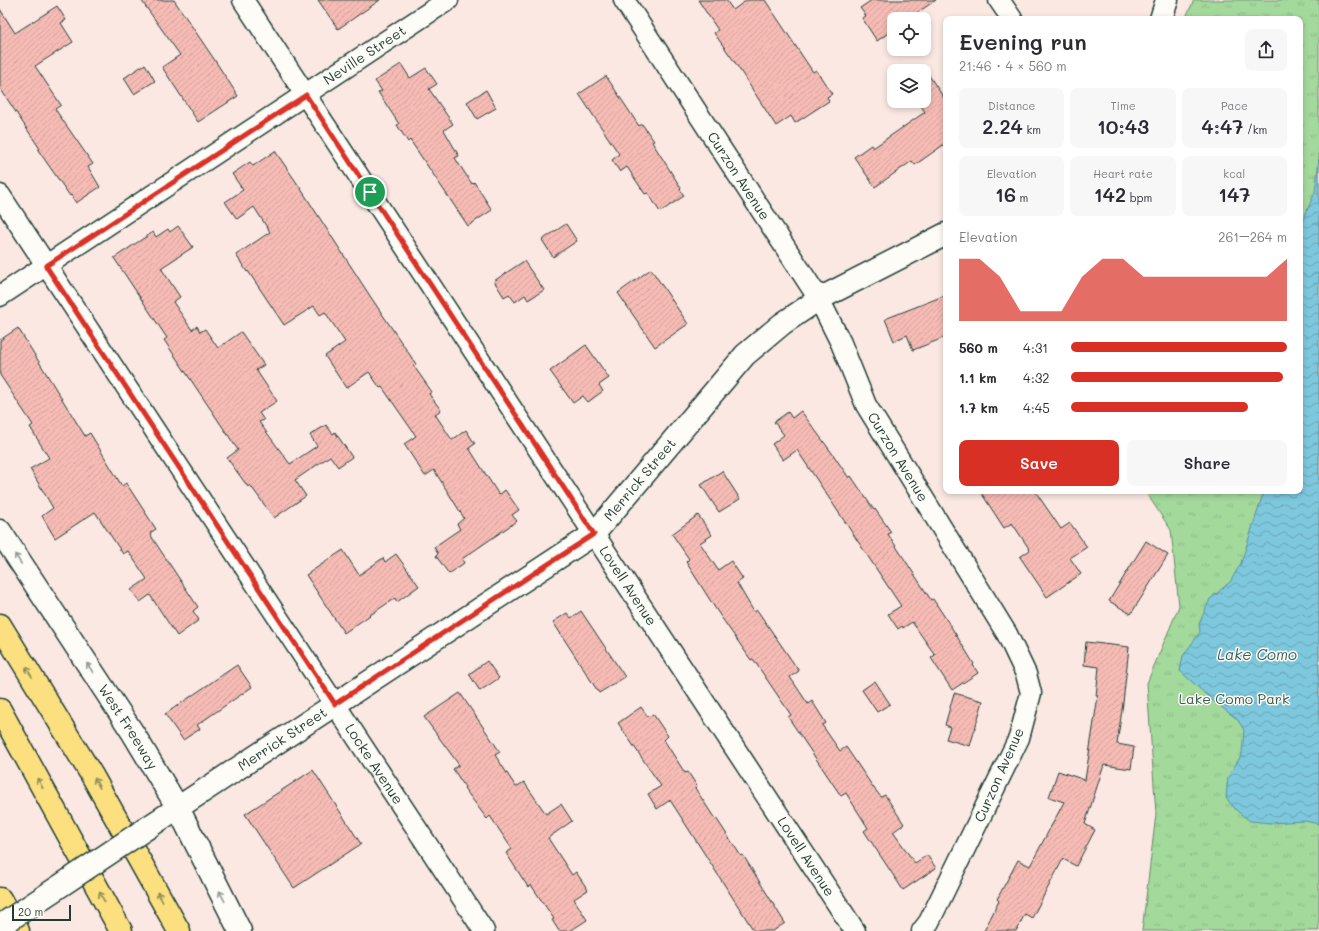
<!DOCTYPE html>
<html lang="en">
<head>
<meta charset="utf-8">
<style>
  body { margin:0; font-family:Mali,sans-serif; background:#f7f7f7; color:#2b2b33; height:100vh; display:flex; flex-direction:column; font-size:15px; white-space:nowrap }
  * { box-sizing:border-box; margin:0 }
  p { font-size:13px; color:#7c7c81 }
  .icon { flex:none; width:22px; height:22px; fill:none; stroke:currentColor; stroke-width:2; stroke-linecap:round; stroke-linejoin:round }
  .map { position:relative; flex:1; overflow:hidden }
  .panel { position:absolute; left:943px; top:16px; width:360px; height:478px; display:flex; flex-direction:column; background:#fff; border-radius:8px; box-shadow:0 2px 6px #0003 }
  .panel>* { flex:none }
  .tools { position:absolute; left:887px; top:12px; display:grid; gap:8px }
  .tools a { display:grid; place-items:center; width:44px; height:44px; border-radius:8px; background:#fff; box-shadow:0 2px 6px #0003; font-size:20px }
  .scale { position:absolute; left:12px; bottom:10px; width:59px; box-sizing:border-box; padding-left:4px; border:2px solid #1f3d34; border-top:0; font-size:11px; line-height:14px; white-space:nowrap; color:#1f3d34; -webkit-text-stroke:3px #fdfcf7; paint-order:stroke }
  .pin { position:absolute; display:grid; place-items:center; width:34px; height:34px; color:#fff; margin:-17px; border:2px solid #fff; border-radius:50%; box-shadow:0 1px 4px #0007 }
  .round { display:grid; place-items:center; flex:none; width:42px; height:42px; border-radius:8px; background:#f7f7f7 }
  .summary { display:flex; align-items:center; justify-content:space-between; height:68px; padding:0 16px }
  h1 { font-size:22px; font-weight:600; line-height:30px }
  .stats { display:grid; grid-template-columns:repeat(3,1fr); gap:6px; height:68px; padding:4px 16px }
  .stats div { display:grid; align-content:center; border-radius:8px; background:#f7f7f7; text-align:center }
  .stats b { font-size:20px; font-weight:600 }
  .stats small { font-size:11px; font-weight:400 }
  .stats p { font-size:11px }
  .chart { height:112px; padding:8px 16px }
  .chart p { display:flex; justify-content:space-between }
  .chart svg { width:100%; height:72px; margin-top:4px; fill:#d93025; opacity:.7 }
  .action { display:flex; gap:8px; margin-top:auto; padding:8px 16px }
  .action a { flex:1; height:46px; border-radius:8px; background:#d93025; color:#fff; font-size:16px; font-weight:600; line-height:46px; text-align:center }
  .action a+a { background:#f7f7f7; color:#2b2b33 }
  ul { padding:0 16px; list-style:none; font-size:13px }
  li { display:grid; grid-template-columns:64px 48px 1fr; align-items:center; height:30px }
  li i { height:10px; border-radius:5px; background:#d93025 }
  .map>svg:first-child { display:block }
</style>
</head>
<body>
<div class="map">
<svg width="1319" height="931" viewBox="0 0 1319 931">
  <defs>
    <pattern id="grass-tufts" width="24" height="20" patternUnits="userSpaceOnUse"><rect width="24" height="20" fill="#a4d99c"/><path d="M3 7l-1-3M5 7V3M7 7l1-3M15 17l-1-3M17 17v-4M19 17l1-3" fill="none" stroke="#8dbb87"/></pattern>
    <pattern id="water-waves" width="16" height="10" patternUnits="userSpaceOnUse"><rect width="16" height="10" fill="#7ec8de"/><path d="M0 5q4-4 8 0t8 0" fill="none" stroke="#67a4b5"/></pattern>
    <pattern id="building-hatch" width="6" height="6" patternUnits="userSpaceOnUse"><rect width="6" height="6" fill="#f7bbb5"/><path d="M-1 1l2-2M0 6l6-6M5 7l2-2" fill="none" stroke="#d3a29c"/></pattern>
  </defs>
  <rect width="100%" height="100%" fill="#fbe8e3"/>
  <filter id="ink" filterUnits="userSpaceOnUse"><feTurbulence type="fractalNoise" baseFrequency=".025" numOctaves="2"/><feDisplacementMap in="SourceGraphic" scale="8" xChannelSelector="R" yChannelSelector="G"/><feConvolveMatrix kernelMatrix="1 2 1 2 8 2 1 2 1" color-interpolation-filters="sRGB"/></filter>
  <g filter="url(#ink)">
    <path fill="url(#grass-tufts)" stroke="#628b68" d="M1194,0H1319V931H1142L1156,814L1147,683L1179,606L1171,530L1145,491H1300V19H1185Z"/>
    <path fill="url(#water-waves)" stroke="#58909a" d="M1319,159V824L1305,821L1270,823L1250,821L1237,811L1226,798L1228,777L1242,754L1244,730L1237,719L1211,699L1180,671L1183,656L1200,632L1199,624L1210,599L1230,582L1241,563L1264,491H1300V227L1315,192Z"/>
    <path fill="url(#building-hatch)" stroke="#1f3d34" d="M141,0H174L214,59L238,96L198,122L162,67L180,55Z
      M318,0H380L338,29Z
      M698,0H726L733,10L747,0H765L813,72L816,70L832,94L827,97L829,101L795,123L791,116L776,126L734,61L714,33L718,30Z
      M872,0H936L908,19H894V29L877,41L862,18L866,16L860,8Z
      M57,6L66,20L61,23L73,42L35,66L61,105L55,109L93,164L88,167L100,187L76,203L71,195L70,196L38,150L40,149L0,88V9L15,33Z
      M145,64L155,81L134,94L124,78Z
      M401,64L410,78L426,68L437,84L429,89L453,124L444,130L459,156L455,158L472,184L474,182L492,210L468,226L410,140L408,142L397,125L399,124L378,92L382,91L375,81Z
      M924,68L946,101V143L915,165L912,161L875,187L854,157L871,145L873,148L925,112L918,101H924Z
      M606,76L639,126L642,124L654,141L652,142L681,188L680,189L684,196L660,212L648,193L645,194L627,167L620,172L612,160L619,154L579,94Z
      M486,90L496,108L477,119L467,102Z
      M275,151L299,186L372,299L416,364L413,365L432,392L429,394L441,410L435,414L452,440L466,430L475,444L469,448L499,495L505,490L519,510L512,515L517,521L462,559L464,563L449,574L436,556L438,554L434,547L460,529L457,524L464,518L434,470L425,476L404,444L416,436L382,387L380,388L369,372L346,388L325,356L345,342L325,312L320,315L314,306L284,325L248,271L247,272L236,255L270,232L254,207L237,219L225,202L243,190L232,174L250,162L253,166Z
      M566,224L577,241L553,257L542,240Z
      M178,226L193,247L161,268L180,297L173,302L192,330L197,326L200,332L205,329L218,348L241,332L264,365L256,370L277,401L259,413L264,420L259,422L290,464L317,446L310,435L326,425L333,434L335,432L352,457L338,467L330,456L295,480L306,496L274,518L250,485L248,487L227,458L238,450L164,340L167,338L114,258L153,232L156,237L168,229L170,232Z
      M524,261L544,290L528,300L525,295L515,302L509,294L504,297L494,281Z
      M651,269L688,324L655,347L618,293Z
      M946,295V337L913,350L907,335L894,341L885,319Z
      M18,328L85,436L90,433L122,486L126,483L156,529L150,533L153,539L198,607L193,611L199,620L177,636L150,595L140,602L131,590L147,579L128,551L123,554L95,512L55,538L42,516L53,508L30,469L49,458L30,427L33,425L0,375V340Z
      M586,345L609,378L599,385L603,391L588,402L583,396L573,403L550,371Z
      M801,411L832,453L849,478L851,476L874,510L875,509L891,532L888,534L931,600L933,599L950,625L974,664L973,665L978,673L952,690L931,658L935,655L912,622L903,628L902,626L898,629L888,614L901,606L797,450L783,460L772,444L784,435L774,422L788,412L792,418Z
      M722,471L740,499L719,512L701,485Z
      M980,491H1035L1061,529L1070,523L1087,547L1070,558L1081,574L1047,597L1020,557L1030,550L1012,523L1004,528Z
      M698,515L712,535L700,543L718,570L731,561L743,579L737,583L754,612L757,610L799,671L790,677L808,704L812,701L826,723L822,725L840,751L846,747L873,787L881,797L885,795L904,824L893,832L915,863L927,855L936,868L903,890L864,831L868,828L846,793L841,796L788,717L791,715L753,659L751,660L717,611L686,562L689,559L672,534Z
      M1146,541L1168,555L1131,614L1109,601Z
      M343,550L359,575L383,558L385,562L396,554L419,586L397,602L395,598L344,633L306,575Z
      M581,611L625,677L599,693L553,622L567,613L571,618Z
      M1086,642L1129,647L1123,703L1117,744L1134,747L1131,769L1104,765L1085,824L1095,830L1076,866L1063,859L1032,918L1025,914L1016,931H984L999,901L997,899L1018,860L1030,866L1064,802L1049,797L1058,771L1085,780L1098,696H1096L1099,667L1084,665Z
      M487,661L499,678L480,691L469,674Z
      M237,665L252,687L197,725L200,729L183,740L165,714Z
      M875,681L890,704L877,712L862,690Z
      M460,693L500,752L495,755L516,787L524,782L546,814L561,804L572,821L548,838L572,875L576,872L588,890L574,899L587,920L570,931H559L552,920L554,919L531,885L528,887L506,853L512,849L490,816L487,819L464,788L465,787L453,769L459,765L424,717Z
      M954,693L983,701L970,746L946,739L950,727L945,725Z
      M641,707L648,717L653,714L668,736L664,740L685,773L688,772L697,786L695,788L715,819L716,818L741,856L743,855L785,923L773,931H754L670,800L657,809L648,794L661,786L618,723Z
      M313,770L361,844L294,888L245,814Z"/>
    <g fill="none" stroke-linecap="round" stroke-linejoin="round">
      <defs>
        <g id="minor">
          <path id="s1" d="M243,0L855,931"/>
          <path id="s2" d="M624,0L819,299L841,343L866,405L1007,634L1026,674L1031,693L1019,738L929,922L922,931"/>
          <path d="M999,0L1012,19"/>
          <path id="s3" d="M0,195L484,931"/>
          <path id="s4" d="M0,296L448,0"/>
        </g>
        <g id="tertiary">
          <path d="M1161,19L1167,0"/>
          <path id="s5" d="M147,828L594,534L745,355L782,324L819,299L946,234"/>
        </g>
        <g id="secondary">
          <path id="s6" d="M0,531L133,733L178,808L240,931"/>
        </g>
        <path id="motorway" d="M0,625L93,777L179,931
          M0,710L121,931
          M0,899L18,931"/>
      </defs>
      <use href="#minor" stroke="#1f3d34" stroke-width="23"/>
      <use href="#tertiary" stroke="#1f3d34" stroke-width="25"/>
      <use href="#secondary" stroke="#1f3d34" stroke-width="25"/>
      <use href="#motorway" stroke="#1f3d34" stroke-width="25"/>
      <use href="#minor" stroke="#fdfcf7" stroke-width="20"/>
      <use href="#tertiary" stroke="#fdfcf7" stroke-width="22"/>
      <use href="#secondary" stroke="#fdfcf7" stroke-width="22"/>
      <use href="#motorway" stroke="#fce080" stroke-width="22"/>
      <defs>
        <path id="tertiary-bridge" d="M0,926L147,828"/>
      </defs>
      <use href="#tertiary-bridge" stroke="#1f3d34" stroke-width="25" stroke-linecap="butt"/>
      <use href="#tertiary-bridge" stroke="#fdfcf7" stroke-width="22"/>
    </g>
    <defs><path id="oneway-shaft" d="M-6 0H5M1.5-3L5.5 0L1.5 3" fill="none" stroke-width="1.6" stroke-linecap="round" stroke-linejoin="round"/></defs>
    <g stroke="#8e9c96">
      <use href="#oneway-shaft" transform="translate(18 559) rotate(-123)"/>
      <use href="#oneway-shaft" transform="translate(90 668) rotate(-123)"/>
      <use href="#oneway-shaft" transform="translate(222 896) rotate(-117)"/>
    </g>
    <g stroke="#8e8e5a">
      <use href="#oneway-shaft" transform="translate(29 672) rotate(-122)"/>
      <use href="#oneway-shaft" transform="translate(40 783) rotate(-119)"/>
      <use href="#oneway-shaft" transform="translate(97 783) rotate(-119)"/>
      <use href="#oneway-shaft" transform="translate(102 897) rotate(-119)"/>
      <use href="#oneway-shaft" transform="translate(160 897) rotate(-119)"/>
    </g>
  </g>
  <g fill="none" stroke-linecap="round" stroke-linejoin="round" filter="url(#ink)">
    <defs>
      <path id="route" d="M306,95L594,534L335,704L46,266Z"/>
    </defs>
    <use href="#route" stroke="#fff" stroke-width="8"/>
    <use href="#route" stroke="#d93025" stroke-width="5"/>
  </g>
  <g text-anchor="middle" stroke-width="3" stroke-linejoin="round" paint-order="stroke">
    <g font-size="14" fill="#1f3d34" stroke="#fdfcf7">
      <text dy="5" stroke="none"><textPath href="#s4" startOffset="437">Neville Street</textPath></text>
      <text dy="5" stroke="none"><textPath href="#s2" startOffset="210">Curzon Avenue</textPath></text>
      <text dy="5" stroke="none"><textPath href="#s2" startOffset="534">Curzon Avenue</textPath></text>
      <text dy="5" stroke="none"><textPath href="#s5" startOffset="606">Merrick Street</textPath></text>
      <text dy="5" stroke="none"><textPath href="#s1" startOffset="701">Lovell Avenue</textPath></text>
      <text dy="5" stroke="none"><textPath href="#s6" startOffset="234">West Freeway</textPath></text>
      <text dy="5" stroke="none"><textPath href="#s5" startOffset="162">Merrick Street</textPath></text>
      <text dy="5" stroke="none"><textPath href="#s3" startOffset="681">Locke Avenue</textPath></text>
      <text transform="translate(999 775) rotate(-66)" y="5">Curzon Avenue</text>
      <text dy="5" stroke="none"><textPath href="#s1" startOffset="1025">Lovell Avenue</textPath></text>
    </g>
    <g font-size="14" fill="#3a5c49" stroke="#fdfcf7">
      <text x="1234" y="704">Lake Como Park</text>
    </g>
    <g font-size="15" font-style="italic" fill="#37605e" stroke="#fdfcf7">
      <text x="1257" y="660">Lake Como</text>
    </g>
  </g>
</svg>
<div class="tools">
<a><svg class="icon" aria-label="locate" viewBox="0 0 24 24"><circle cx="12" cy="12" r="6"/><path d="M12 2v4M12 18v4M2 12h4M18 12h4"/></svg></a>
<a><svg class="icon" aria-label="layers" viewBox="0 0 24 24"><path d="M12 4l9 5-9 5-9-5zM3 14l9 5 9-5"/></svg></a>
</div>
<div class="scale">20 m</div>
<div class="pin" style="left:370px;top:192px;background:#1e9e55"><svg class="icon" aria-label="arrive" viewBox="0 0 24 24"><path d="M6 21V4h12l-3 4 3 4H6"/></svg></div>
<section class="panel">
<div class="summary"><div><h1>Evening run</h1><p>21:46 · 4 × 560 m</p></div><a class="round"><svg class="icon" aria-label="share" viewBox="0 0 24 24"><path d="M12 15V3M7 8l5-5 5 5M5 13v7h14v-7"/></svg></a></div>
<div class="stats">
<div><p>Distance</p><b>2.24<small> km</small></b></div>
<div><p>Time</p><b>10:43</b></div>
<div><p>Pace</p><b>4:47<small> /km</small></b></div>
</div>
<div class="stats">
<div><p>Elevation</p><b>16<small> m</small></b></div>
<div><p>Heart rate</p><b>142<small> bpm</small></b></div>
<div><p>kcal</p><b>147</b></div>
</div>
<div class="chart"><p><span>Elevation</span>261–264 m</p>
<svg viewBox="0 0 160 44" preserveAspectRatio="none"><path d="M0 44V6L10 6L20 17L30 38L40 38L50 38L60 17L70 6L80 6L90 17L100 17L110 17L120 17L130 17L140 17L150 17L160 6V44z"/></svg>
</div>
<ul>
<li><b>560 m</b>4:31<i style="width:100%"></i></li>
<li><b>1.1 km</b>4:32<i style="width:98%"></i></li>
<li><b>1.7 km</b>4:45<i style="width:82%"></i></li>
</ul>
<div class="action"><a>Save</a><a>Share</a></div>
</section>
</div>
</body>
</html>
